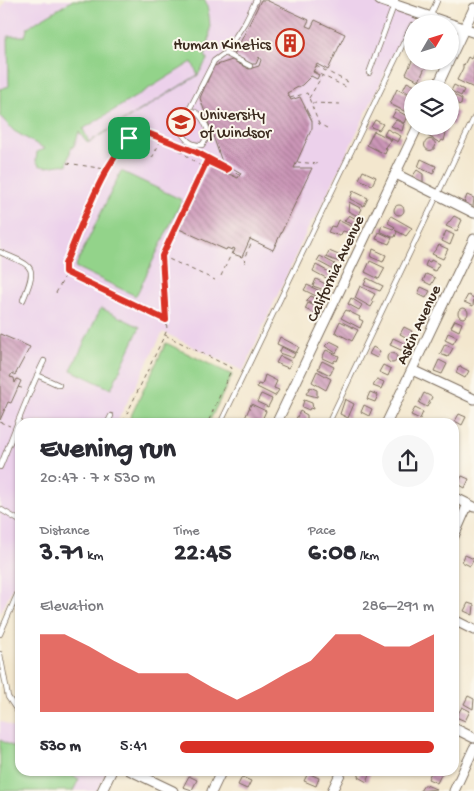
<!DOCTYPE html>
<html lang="en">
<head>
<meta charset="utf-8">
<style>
  body { margin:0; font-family:"Gochi Hand",sans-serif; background:#f7f7f7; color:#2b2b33; height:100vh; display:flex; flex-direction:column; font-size:19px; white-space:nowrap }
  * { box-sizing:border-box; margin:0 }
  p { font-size:16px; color:#7c7c81 }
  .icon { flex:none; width:28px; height:28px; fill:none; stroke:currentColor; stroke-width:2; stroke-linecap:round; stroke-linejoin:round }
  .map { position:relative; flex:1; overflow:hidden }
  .details { position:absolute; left:15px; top:418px; width:444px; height:358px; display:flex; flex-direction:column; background:#fff; border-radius:15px; box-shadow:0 1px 4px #0004 }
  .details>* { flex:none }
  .needle { width:32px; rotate:51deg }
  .tools { position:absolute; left:404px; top:15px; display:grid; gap:10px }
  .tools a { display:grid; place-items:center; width:55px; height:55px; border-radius:50%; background:#fff; box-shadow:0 1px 4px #0004; font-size:25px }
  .pin { position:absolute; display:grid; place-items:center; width:42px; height:42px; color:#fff; margin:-21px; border-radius:10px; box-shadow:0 2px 8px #0006 }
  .round { display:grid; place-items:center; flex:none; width:52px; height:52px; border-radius:26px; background:#f7f7f7 }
  .overview { display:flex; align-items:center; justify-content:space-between; height:85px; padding:0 25px }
  h1 { font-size:28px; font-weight:700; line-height:38px }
  .metrics { display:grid; grid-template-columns:repeat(3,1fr); gap:8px; height:85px; padding:5px 25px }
  .metrics div { display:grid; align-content:center }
  .metrics b { font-size:25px; font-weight:700 }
  .metrics small { font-size:14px; font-weight:400 }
  .metrics p { font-size:14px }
  .chart { height:140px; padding:10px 25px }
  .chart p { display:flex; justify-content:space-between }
  .chart svg { width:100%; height:90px; margin-top:5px; fill:#d93025; opacity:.7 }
  ul { padding:0 25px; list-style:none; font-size:16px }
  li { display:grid; grid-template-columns:80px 60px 1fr; align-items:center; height:38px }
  li i { height:12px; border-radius:6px; background:#d93025 }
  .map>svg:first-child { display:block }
</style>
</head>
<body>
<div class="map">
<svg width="474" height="791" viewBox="0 0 474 791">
  <defs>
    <pattern id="building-back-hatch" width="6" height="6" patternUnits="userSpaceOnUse" patternTransform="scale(1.25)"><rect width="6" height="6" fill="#cb95b7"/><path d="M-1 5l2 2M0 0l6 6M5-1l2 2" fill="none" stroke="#a67a94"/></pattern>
  </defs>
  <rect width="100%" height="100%" fill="#fbf7ec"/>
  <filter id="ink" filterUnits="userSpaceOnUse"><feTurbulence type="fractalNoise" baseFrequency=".02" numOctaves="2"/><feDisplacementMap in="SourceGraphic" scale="10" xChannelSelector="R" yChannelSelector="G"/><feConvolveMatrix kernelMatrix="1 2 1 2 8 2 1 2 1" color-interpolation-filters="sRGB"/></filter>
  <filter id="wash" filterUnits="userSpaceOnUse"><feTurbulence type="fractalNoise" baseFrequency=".0096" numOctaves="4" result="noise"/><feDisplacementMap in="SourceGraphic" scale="20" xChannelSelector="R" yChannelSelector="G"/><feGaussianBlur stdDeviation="1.12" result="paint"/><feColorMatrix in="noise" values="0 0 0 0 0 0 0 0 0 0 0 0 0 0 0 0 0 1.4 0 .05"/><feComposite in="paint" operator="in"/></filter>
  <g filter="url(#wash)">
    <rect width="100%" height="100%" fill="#f3e7ce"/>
    <path fill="#ecd1eb" d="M6,0H366L412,16V22L407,27L316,218L311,222L243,371L163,332L117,422H20V572L0,614V11Z
      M0,721L20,731V770H100L106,773L97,791H0Z"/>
    <path fill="#93d38a" stroke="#677e54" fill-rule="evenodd" d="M73,0H205C211,15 212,40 205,57L208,58L198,75L88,143L79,132L74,146L71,148L67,165C57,163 48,170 39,165L36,161L37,152L45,149L14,131L0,116V89L9,86L8,36H25L28,27ZM192,62L198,75L89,142L83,129Z
      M121,171L182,200L136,296L75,267Z
      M101,308L140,327L111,389L71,370Z
      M166,343L232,375L209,422H128Z
      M0,740L20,750V770H62L79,779L73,791H0Z"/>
    <g id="blocks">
      <path fill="url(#building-back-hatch)" d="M261,0H266L309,20L306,26L311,28L315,20L345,34L328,70L317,64L313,72L319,75L317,79L311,76L302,85L287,93L291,100L300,97L312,121V128L294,168H312L273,250L250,239L242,257L233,254L235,249L233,248L232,250L227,248L226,250L179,229L209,165L238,178L241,173L222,162L200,98L214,66L232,60L249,69L259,66L261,60L259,57L256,64H252L234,55Z
        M474,53V88L457,80L463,68V64L464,65L468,57L471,59Z
        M412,61H428L419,81L406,74Z
        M407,82L421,89H412V95L403,90Z
        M454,85L464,90L461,96L451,91Z
        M397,89L412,97L406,112L390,104Z
        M450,93L462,99L461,105L450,102Z
        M450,109L458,113L453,126L450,124Z
        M396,110L407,116L404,123L392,117Z
        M375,120L383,124L379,130L371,127Z
        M396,120L404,124L402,131L391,126Z
        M433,126L447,129L444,141L442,140L440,143L428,136L431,130L440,133L433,130Z
        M387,129L401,136L398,142L384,135Z
        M374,131L392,140L385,148L387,149L385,154L367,145Z
        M424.5 145a5.5 5.5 0 1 1 11 0a5.5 5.5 0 1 1-11 0Z
        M421,159L436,166L433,174L418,167Z
        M417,170L423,174V182L412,177Z
        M363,171L376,177L372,185L359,179Z
        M353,191L368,198L364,206L350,199Z
        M467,195L474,198L473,207L464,203Z
        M349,202L362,209L358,216L348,211Z
        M394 210a5 5 0 1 1 10 0a5 5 0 1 1-10 0Z
        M349,215L358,220L357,226L344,221Z
        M391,216L412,228L406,236L395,230L397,232L395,237H392L380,231L382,225L393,229L395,227L388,223Z
        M454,216L462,220L457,231L446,226Z
        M338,220L354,228V234L343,231L340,236L328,232L331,226L335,227Z
        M446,231L454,235L450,245L442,241Z
        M379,232L392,238L389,244L376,239Z
        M439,245L448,249L443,259L432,254Z
        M373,249L386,255L383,262L371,257Z
        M329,251L341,256L339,262L326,257Z
        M320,256L335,264L332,269L317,261Z
        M431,260L439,264L435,271L425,266L427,261L430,262Z
        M370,261L385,268L379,279L365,272Z
        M316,265L331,273L328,279L313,271Z
        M426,274L435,278L431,285L423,281Z
        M367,278L383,286L380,291L364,285Z
        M316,279L329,286L327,291L313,286Z
        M307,285L322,292L320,298L304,290Z
        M360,286L375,294L371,301L374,302L371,307L355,298Z
        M421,287L430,291L426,298L418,294Z
        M468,295L474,298L473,306L464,302Z
        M311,296L320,300L319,307L306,301Z
        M351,298L362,305L359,310L348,304Z
        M308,303L319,308L316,314L305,309Z
        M458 313a5 5 0 1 1 10 0a5 5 0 1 1-10 0Z
        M346,310L360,317L359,319L363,321L360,328L341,318Z
        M455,320L462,323L459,331L451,327Z
        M340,321L358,330L352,341L335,332Z
        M404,327L412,331L409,339L400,334Z
        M448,333L457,337L453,344L445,340Z
        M0,334L30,347L15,375L12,373L10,377L14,378L15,383L17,379L21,381L11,403L8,402L0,420Z
        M280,337L299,347L296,353L277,344Z
        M393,338L406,344L403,351L390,345Z
        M330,341L340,346L336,353L325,346Z
        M445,344L453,348L448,357L440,354Z
        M282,347L295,354L293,358L279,353Z
        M373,347L380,351L377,358L369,354Z
        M326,350L339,356L337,361L335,360L333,363L322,358Z
        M387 358a5 5 0 1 1 10 0a5 5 0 1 1-10 0Z
        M280,356L292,362L288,368L276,363Z
        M439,360L447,364L442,374L434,371Z
        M322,361L334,367L330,375L318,369Z
        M383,365L391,369L388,376L379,372Z
        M459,366L469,371L465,378L456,373Z
        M317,371L331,379L326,390L312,382Z
        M265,375L277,381L274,388L279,390L275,396L257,387L258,384L262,385Z
        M377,379L384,382L381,389L373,386Z
        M310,387L317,390V397L306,394Z
        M370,392L378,395L375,402L367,399Z
        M424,393L432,397L427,407L419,403Z
        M261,394L272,399L268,407L257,402Z
        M345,399L354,404L348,418L340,414Z
        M304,400L312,403L313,409L310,408L309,410L302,407Z
        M251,404L266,411L261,422H254L245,418Z
        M364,405L372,409L369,416L361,412Z
        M415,408L423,412L420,419L411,415Z
        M300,411L307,415V422L296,419Z
        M459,414L466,417L462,425L455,421Z
        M462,476L469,479L465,488L458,484Z
        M465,555L474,559L470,566L462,562Z
        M468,603L474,605L473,615L464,611Z
        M468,696L474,699L473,709L464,704Z
        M462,707L470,711L465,721L456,717Z
        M362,770L370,774L367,782L358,777Z
        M432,770L442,773L437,783L428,779Z
        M308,773L319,778L316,786L304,781Z
        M189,776L197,780L192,790L183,787Z
        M242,777L251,781L247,789L238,785Z
        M424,785H426L436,789L420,791Z"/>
    </g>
  </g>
  <g filter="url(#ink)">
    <use href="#blocks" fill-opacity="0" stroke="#7b6c5c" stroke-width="1"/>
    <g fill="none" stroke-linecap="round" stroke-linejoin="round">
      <defs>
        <path id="service" d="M430,17L437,1
          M225,53L250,66
          M369,73L396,0
          M193,111C202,114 207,126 209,135L202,145C188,146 184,136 177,126L181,116Z
          M188,112L214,61L225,53L245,22L256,0
          M0,252C33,267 38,264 23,300
          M37,375L59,385
          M108,422L111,416
          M221,422L412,25
          M329,422L474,118
          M0,467C15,431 27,395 44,361
          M0,509L20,521
          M0,634L20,588
          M0,654L8,697L20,715"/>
        <path id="minor" d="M450,59L474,8
          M436,89L449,61
          M396,174L474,213
          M412,370L474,399
          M277,422L418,126
          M387,422L474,239
          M454,497L474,507
          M454,536L468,504
          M454,620L474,630
          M454,728L474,738
          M129,770L173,791
          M102,791L112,770
          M212,791L222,770
          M332,791L342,770
          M454,791L474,748"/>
        <path id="tertiary" d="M380,0L450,24
          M450,24L474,32"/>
      </defs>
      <use href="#service" stroke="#7b6c5c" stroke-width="6"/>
      <use href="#minor" stroke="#7b6c5c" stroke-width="11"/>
      <use href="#tertiary" stroke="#7b6c5c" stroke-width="12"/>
      <path stroke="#7b6c5c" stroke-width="1" stroke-dasharray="4 4" stroke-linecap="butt" d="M316,66L348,82
        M313,71L348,88
        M290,98L307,93L319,124L327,128
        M309,98L322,76
        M312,103L340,104
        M173,145L203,168
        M152,158L161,140
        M297,162L318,164
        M67,163L105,169
        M201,166L206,157
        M162,256L215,280
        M245,263L244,258L253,240
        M66,272L166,320
        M221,276L234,248
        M56,293L65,276V264C79,233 104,156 131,137C137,133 143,133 150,134L196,152L228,169
        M165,335L232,368L208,422
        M18,387L25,389
        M0,422L10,426
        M123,422L167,330L162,256L207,161L240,175"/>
      <use href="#service" stroke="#fff" stroke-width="4.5"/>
      <use href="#minor" stroke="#fff" stroke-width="9"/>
      <use href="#tertiary" stroke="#fff" stroke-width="10"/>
    </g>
  </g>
  <g fill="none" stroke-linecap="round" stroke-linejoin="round" filter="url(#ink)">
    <defs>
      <path id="route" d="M142,133L150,134L196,152L228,169L226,170L207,161L162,256L166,320L65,272V264C79,233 109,141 142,133Z"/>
    </defs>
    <use href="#route" stroke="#fff" stroke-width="10"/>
    <use href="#route" stroke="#d93025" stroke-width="6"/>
  </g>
  <defs>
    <symbol id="building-ring" viewBox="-11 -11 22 22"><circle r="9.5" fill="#fbf7ec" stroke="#c8321e" stroke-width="1.5"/><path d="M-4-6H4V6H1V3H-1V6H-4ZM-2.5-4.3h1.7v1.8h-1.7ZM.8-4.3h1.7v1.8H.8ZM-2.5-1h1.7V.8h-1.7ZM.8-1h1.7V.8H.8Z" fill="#c8321e"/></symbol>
    <symbol id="university-ring" viewBox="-11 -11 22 22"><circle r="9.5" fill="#fbf7ec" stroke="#c8321e" stroke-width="1.5"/><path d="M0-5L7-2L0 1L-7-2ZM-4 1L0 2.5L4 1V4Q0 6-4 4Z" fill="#c8321e"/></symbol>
  </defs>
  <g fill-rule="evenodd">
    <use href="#building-ring" x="274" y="27" width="32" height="32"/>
    <use href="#university-ring" x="165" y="106" width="32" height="32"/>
  </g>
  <g text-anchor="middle" stroke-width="4" stroke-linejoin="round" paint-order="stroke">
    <g font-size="16" fill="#3b2a1e" stroke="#fbf7ec" text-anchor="end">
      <text x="271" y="49">Human Kinetics</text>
      <text x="200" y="119" text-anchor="start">University<tspan x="200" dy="18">of Windsor</tspan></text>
    </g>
    <g font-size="16" fill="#3b2a1e" stroke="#fbf7ec">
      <text transform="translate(334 268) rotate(-65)" y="6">California Avenue</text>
      <text transform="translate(417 324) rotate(-65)" y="6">Askin Avenue</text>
    </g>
  </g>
</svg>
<div class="tools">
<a><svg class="needle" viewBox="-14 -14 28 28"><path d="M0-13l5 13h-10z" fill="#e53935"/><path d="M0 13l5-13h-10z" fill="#7c7c81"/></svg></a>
<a><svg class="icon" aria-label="layers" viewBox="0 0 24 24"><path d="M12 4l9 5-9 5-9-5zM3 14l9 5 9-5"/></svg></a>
</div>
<div class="pin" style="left:129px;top:138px;background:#1e9e55"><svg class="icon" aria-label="arrive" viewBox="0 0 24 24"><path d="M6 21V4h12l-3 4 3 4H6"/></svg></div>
<section class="details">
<div class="overview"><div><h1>Evening run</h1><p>20:47 · 7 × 530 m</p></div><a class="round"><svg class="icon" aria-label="share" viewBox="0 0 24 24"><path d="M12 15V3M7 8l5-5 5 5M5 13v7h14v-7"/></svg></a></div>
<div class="metrics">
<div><p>Distance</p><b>3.71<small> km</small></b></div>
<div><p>Time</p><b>22:45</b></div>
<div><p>Pace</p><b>6:08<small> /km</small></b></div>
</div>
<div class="chart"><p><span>Elevation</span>286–291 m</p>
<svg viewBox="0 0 160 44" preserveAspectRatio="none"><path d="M0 44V6L10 6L20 12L30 19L40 25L50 25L60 25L70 32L80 38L90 32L100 25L110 19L120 6L130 6L140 12L150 12L160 6V44z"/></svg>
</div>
<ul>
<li><b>530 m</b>5:41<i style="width:100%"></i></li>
</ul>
</section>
</div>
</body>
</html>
